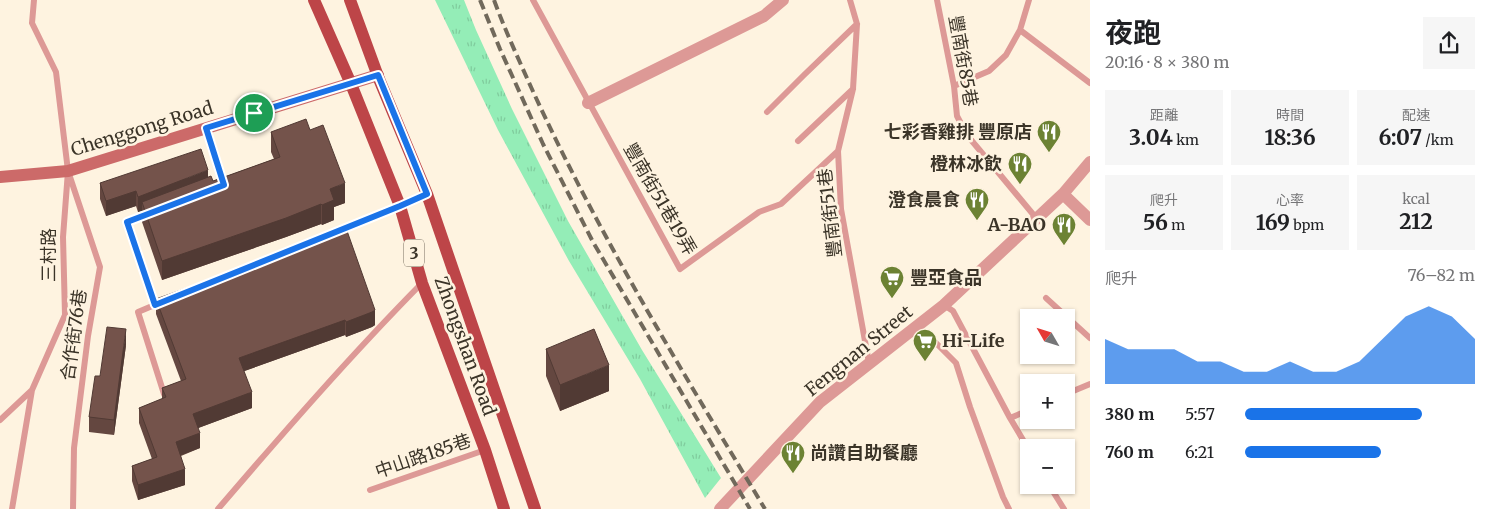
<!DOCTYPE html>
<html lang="zh-TW">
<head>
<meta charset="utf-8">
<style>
  body { margin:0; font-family:Merriweather,"Noto Sans TC",serif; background:#f6f6f6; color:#202124; height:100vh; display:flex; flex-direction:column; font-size:19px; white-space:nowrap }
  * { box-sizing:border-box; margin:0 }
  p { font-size:16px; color:#757577 }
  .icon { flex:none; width:28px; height:28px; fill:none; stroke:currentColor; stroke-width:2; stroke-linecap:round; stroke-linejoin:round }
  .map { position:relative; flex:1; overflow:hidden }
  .details { display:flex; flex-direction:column; background:#fff; width:400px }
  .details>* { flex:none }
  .needle { width:32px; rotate:309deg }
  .tools { position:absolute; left:1020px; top:309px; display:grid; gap:10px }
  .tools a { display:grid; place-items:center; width:55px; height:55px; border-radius:0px; background:#fff; box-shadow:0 1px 4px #0004; font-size:25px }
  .pin { position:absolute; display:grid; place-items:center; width:42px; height:42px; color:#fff; margin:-21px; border:2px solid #fff; border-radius:50%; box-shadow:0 1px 5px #0007 }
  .round { display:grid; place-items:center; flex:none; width:52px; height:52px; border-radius:0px; background:#f6f6f6 }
  .summary { display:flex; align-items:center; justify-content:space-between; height:85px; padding:0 15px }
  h1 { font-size:28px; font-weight:700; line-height:38px }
  .figures { display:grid; grid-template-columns:repeat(3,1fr); gap:8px; height:85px; padding:5px 15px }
  .figures div { display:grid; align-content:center; border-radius:0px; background:#f6f6f6; text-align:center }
  .figures b { font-size:21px; font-weight:700 }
  .figures small { font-size:14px; font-weight:400 }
  .figures p { font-size:14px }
  .chart { height:140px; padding:10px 15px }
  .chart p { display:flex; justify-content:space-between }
  .chart svg { width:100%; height:90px; margin-top:5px; fill:#1a73e8; opacity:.7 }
  ul { padding:0 15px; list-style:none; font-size:16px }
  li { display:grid; grid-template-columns:80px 60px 1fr; align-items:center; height:38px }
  li i { height:12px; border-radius:6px; background:#1a73e8 }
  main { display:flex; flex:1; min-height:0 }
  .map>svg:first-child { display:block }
</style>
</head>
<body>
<main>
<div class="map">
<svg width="1090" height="509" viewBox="0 0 1090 509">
  <defs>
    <pattern id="grass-tufts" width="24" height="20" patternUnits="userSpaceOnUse" patternTransform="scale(1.25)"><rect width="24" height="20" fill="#94edb7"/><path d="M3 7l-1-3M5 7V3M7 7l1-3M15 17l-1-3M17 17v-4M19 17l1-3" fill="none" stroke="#80cc9d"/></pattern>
  </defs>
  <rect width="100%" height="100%" fill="#fef3e0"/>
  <path fill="url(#grass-tufts)" d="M435,0H464L476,30L512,109L568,221L642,350L721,478L705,498L640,379L569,261L498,130Z"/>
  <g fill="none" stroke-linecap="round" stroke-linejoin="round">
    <path stroke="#dd9996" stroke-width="6" d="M533,0L680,269L759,212L781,204L838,151
      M850,0L857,24L853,89L838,151L841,209L869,363
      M937,0L954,86L957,116L967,135L1037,219
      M1029,0L1020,30L1090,83
      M954,86L989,71L1006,55L1020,30
      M767,112L804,75L857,24
      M206,128L223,185
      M798,141L853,89
      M69,174L100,267L88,336L74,448L73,509
      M148,214L127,222L155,305
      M335,232L400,206L427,194
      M1046,298L1090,338
      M164,301L138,312L164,394
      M944,305L953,311L1010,418L1029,450
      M914,329L929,336L956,363L970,407L1003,497L1009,509
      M1066,394L1090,384
      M1010,418L1029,410
      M0,420L32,390
      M1049,485L1064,509
      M370,490L485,450
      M12,509L32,390L65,315L63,237L68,171L56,72L32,23L34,0
      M218,509C284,432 351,355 422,283"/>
    <path stroke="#dd9996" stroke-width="12" d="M588,103L764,16L783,0
      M1063,194L1090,220
      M720,509L820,402L944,305L1063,194L1090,162"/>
    <path stroke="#cc6a69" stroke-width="12" d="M0,177L68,171L378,75"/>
    <path stroke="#bd4548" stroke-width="12" d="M314,0L351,84L400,206L422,283L485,450L504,509
      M350,0L379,79L427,194L535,509"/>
    <path stroke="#71695b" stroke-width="4" stroke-dasharray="10 5" stroke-linecap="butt" d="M480,0L500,49L543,144L593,242L750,509
      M494,0C505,30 518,58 531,87C598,234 682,371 765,509"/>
  </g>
  <path fill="#644740" d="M310,130L345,203L334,207V220L322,225L321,224L286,237L162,280L142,222V211L138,212L136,206L106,216L100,199V183L208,177L213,181L274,159L271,152V132Z
    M274,253L375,325L372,327L346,337L345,335L244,371L252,408L198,428L200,448L181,456L185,485L138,500L132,481V466L152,459L139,423V408L162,399V388L181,381L156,314V299L274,257Z
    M126,345L114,435L89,432V417L100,376Z
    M546,349L609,391L560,411L546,376Z"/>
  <path fill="#513a34" d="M208,170V186L142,202V211L138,212V197Z
    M345,183V203L334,207V220L322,225V205L330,189Z
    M136,191V206L106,216V201Z
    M321,204V224L286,237L162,280V261Z
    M375,310V325L372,327L346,337V322Z
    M345,320V335L239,373V358Z
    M126,329V345L114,435V420Z
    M609,365V391L560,411V385Z
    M252,392V408L193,430V414Z
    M200,433V448L176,457V442Z
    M185,469V485L138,500V485Z"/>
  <path fill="#74534b" stroke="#513a34" d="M306,119L310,130L323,125L345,183L330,189L334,200L322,205L321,204L286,218L162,261L142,202L211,176L213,181L280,157L271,132Z
    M201,149L208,170L138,197L136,191L106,201L100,183Z
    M346,228L375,310L372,312L346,322L345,320L239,358L252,392L193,414L200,433L176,442L185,469L138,485L132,466L157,457L139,408L166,397L162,388L186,379L156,299L275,256L274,253Z
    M107,327L126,329L114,420L89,417L95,376H100Z
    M594,329L609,365L560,385L546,349Z"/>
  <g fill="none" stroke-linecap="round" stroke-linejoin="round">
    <defs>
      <path id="route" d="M378,75L427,194L400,206L155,305L127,222L224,185L206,128Z"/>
    </defs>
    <use href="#route" stroke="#fff" stroke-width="10"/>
    <use href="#route" stroke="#1a73e8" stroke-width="6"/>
  </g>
  <defs>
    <symbol id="restaurant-pin" viewBox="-11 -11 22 30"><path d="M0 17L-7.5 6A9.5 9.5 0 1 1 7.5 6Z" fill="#6c8233" stroke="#fef3e0"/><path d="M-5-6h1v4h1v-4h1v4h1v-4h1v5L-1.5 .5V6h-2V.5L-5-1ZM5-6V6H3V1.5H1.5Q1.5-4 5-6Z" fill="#fff"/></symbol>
    <symbol id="supermarket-pin" viewBox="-11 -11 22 30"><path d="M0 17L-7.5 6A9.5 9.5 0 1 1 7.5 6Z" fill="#6c8233" stroke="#fef3e0"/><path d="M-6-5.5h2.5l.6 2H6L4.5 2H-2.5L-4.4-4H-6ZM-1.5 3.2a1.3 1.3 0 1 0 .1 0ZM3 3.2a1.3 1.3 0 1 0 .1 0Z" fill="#fff"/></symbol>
  </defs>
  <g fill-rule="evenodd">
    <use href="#restaurant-pin" x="1035" y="118" width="28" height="38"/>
    <use href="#restaurant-pin" x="1006" y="150" width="28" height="38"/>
    <use href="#restaurant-pin" x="963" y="186" width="28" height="38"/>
    <use href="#restaurant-pin" x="1050" y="211" width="28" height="38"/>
    <use href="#supermarket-pin" x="878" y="264" width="28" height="38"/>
    <use href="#supermarket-pin" x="911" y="327" width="28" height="38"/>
    <use href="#restaurant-pin" x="779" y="439" width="28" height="38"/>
  </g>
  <g text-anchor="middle" stroke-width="5" stroke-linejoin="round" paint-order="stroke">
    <rect fill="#fef3e0" stroke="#766d5f" stroke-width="1" x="404" y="239.5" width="20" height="27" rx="4"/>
    <g font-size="16" font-weight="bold" fill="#3b3428">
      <text x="414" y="259">3</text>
    </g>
    <g font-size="18" fill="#3b3428" stroke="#fef3e0">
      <text transform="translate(963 61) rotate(80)" y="6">豐南街85巷</text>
      <text transform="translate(142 129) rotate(-17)" y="6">Chenggong Road</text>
      <text transform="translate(660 199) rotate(60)" y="6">豐南街51巷19弄</text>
      <text transform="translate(830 213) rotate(-97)" y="6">豐南街51巷</text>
      <text transform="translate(49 255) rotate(-90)" y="6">三村路</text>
      <text transform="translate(74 335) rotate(-82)" y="6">合作街76巷</text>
      <text transform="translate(465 346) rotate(70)" y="6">Zhongshan Road</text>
      <text transform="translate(859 351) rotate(-39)" y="6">Fengnan Street</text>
      <text transform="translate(423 456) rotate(-19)" y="6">中山路185巷</text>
    </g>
    <g font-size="18" font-weight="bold" fill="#3b3428" stroke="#fef3e0" text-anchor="end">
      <text x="1032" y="138">七彩香雞排 豐原店</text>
      <text x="1002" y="170">橙林冰飲</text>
      <text x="960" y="206">澄食晨食</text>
      <text x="1046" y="231">A-BAO</text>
      <text x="910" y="284" text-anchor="start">豐亞食品</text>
      <text x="942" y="347" text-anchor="start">Hi-Life</text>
      <text x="810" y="459" text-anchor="start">尚讚自助餐廳</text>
    </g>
  </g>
</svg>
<div class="tools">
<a><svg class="needle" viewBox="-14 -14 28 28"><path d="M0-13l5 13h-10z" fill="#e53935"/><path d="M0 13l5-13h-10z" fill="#757577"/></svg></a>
<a>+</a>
<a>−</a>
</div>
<div class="pin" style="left:254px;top:113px;background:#1e9e55"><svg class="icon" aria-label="arrive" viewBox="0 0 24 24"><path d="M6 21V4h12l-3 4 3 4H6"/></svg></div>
</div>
<section class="details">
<div class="summary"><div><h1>夜跑</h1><p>20:16 · 8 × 380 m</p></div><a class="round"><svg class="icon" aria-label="share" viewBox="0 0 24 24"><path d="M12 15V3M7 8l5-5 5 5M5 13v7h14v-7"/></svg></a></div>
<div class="figures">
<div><p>距離</p><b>3.04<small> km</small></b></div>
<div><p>時間</p><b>18:36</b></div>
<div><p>配速</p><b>6:07<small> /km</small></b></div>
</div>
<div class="figures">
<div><p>爬升</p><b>56<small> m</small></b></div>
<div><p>心率</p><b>169<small> bpm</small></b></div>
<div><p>kcal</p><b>212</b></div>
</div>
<div class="chart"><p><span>爬升</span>76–82 m</p>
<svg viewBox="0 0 160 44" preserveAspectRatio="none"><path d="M0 44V22L10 27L20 27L30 27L40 33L50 33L60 38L70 38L80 33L90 38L100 38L110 33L120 22L130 11L140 6L150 11L160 22V44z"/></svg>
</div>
<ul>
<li><b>380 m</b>5:57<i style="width:77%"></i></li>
<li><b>760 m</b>6:21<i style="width:59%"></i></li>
</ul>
</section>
</main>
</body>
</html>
